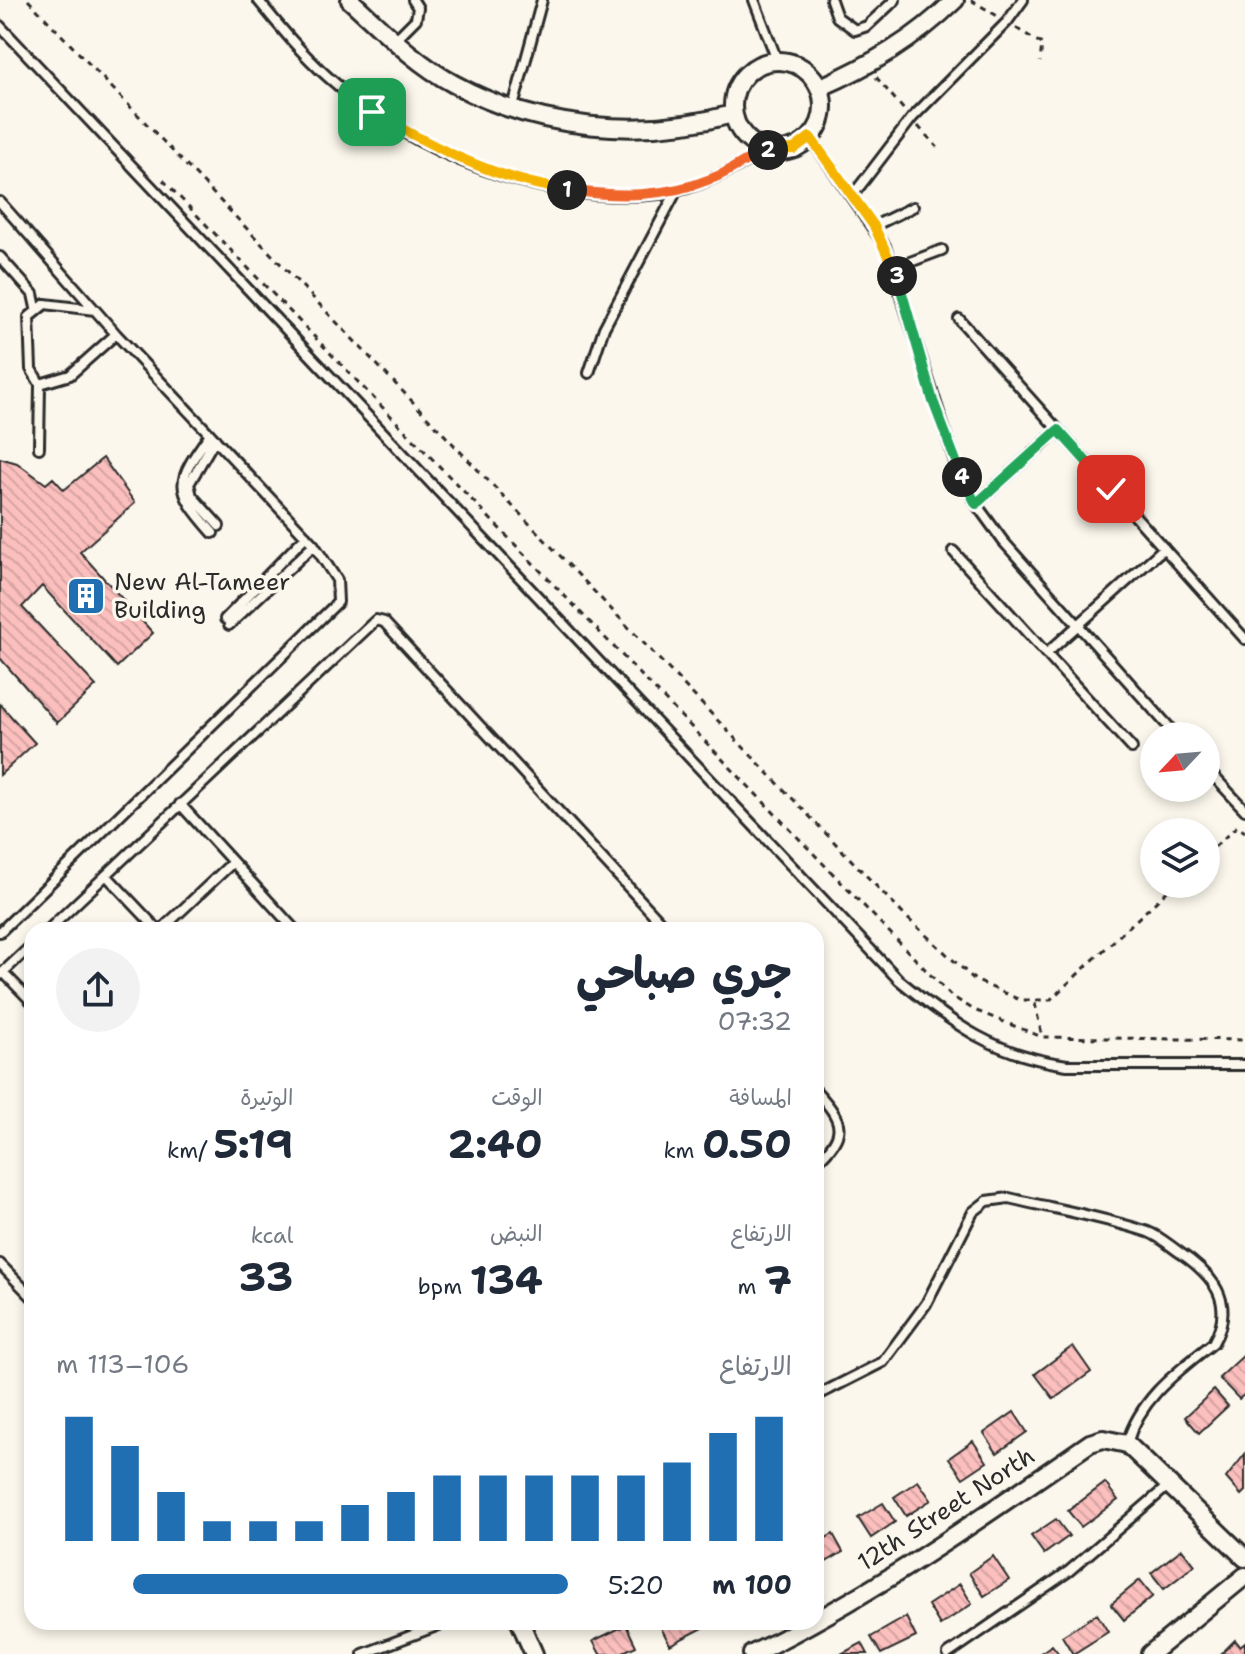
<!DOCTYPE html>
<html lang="ar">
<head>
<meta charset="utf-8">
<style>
  body { margin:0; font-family:"Shantell Sans","Playpen Sans Arabic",sans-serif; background:#f2f2f3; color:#1f2937; direction:rtl; height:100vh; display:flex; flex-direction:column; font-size:30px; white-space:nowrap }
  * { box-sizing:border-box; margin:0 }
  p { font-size:26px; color:#747a83 }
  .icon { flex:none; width:44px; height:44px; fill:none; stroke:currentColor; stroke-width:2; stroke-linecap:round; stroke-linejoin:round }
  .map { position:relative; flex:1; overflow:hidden; direction:ltr }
  .details { position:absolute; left:24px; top:922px; width:800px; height:708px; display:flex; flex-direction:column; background:#fff; border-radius:24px; box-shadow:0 4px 12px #0003; direction:rtl }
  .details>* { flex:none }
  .needle { width:52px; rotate:244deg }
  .fabs { position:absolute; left:1140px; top:722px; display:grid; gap:16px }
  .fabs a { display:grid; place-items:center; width:80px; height:80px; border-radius:50%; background:#fff; box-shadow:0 4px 12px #0003; font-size:40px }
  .pin { position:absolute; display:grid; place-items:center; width:68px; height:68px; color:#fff; margin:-34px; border-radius:16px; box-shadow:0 4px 12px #0006 }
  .km { position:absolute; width:40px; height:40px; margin:-20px; border-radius:50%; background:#222; color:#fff; font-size:22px; line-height:40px; text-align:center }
  .round { display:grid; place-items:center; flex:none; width:84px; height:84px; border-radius:42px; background:#f2f2f3 }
  .summary { display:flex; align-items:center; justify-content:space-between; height:136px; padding:0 32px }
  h1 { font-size:44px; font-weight:700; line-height:60px }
  .metrics { display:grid; grid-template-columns:repeat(3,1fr); gap:12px; height:136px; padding:8px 32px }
  .metrics div { display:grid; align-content:center }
  .metrics b { font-size:40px; font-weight:700 }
  .metrics small { font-size:22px; font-weight:400 }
  .metrics p { font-size:22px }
  .chart { height:224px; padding:16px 32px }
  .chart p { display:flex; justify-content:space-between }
  .chart svg { width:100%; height:144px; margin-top:8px; stroke:#1f6fb2; stroke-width:6 }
  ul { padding:0 32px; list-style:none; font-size:26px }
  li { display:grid; grid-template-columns:128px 96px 1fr; align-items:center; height:60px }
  li i { height:20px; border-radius:10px; background:#1f6fb2 }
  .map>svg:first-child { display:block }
</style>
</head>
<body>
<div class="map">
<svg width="1245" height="1654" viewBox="0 0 1245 1654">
  <defs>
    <pattern id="building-back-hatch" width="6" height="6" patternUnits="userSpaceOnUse" patternTransform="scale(2)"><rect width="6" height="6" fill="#fbbfbd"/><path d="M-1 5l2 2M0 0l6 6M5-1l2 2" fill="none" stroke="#d7a4a3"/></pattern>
  </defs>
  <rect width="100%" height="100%" fill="#fbf7ec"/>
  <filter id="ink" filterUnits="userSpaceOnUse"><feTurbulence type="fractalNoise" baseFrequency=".0125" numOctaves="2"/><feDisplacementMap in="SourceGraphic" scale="16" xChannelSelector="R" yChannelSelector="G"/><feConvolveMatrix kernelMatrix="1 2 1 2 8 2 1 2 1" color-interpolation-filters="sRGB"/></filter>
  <g filter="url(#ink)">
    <path fill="url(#building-back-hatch)" stroke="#2b2b2b" stroke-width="2" d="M0,458L17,463L46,484L53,478L64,490L103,458L135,503L80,552L153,633L117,667L42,586L22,607L96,686L57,723L0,658Z
      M0,704L35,743L0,775Z
      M1073,1346L1091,1372L1054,1399L1035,1374Z
      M1245,1354V1394L1239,1399L1219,1378Z
      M1214,1390L1228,1406L1199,1433L1185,1417Z
      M1014,1412L1027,1432L997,1453L984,1433Z
      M973,1441L987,1462L963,1478L949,1458Z
      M1245,1454V1491L1241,1495L1226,1478Z
      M918,1481L931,1500L906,1516L894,1497Z
      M1105,1483L1118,1500L1081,1527L1068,1511Z
      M883,1503L895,1522L871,1538L858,1518Z
      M1056,1519L1069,1536L1044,1554L1031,1536Z
      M833,1534L843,1552L816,1568V1543Z
      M1182,1549L1195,1565L1164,1589L1151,1573Z
      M993,1556L1009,1580L984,1596L969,1573Z
      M1140,1580L1153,1596L1124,1620L1111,1604Z
      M960,1584L972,1604L940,1625L928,1605Z
      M1097,1614L1108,1632L1073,1654L1062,1636Z
      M906,1617L916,1637L881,1654L871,1637Z
      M658,1622H700L703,1628L670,1645Z
      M626,1625L636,1646L619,1654H600L593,1641Z
      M1235,1640L1240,1646L1245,1642V1654H1221Z
      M862,1643L868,1654H841Z
      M1052,1645L1059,1654H1039Z"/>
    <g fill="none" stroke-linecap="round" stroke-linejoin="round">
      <defs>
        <path id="service" d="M258,0C280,27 302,54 328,77C413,154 544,206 659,194C697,190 734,169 766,150
          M754,0L777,60
          M831,0L837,17L855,30L867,26L895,0
          M0,26L899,980C954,1025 995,1055 1067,1065H1245
          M395,40L416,19L418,8L413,0
          M513,107L542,0
          M810,137L885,246L956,465L976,504L1003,541L1177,736
          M853,195L912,118L1007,22L1023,0
          M0,202L95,310
          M874,226L913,207
          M0,257L33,294L36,308
          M894,268L942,250
          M959,319L1245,639
          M589,373L604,328L677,190
          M210,434C176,482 172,487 213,533
          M215,439L189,484L192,496L219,526
          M39,448L40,384L31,369L29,317L45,304L95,310L116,334L70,375L40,384
          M976,504L1058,430
          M953,551L1132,748
          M225,619L306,536
          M229,625L314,545
          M1046,654L1164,548
          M1206,768L1245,810
          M180,804L295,930
          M106,875L158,930
          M48,930L376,620L384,622L668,930
          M161,930L233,862
          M0,932L338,602L337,580L314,545L116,334
          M3,972L32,1002
          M0,975L32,945
          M816,1091C844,1122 848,1133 816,1163
          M0,1264L32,1297
          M816,1396L883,1362L926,1304L973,1212L987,1201L1009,1198C1055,1209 1103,1217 1148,1232C1159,1236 1169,1245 1179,1252C1212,1274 1237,1302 1213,1343C1177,1372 1141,1397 1127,1443
          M363,1654L447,1622
          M948,1654L1069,1571L1169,1485"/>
        <path id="minor" d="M350,0C383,30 415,63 454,84C538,130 642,139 733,114
          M733 106a45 45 0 1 1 90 0a45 45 0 1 1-90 0Z
          M819,88C871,65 914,40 955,0
          M520,1622L534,1654
          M752,1654C872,1596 981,1518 1090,1443L1103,1439L1127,1444L1245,1558
          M1150,1654L1245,1576"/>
      </defs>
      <use href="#service" stroke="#2b2b2b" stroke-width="14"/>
      <use href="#minor" stroke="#2b2b2b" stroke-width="22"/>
      <path stroke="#2b2b2b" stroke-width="3" stroke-dasharray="6 6" stroke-linecap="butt" d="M28,0L904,915L975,980L1020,1000H1050L1175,884
        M971,0L999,17
        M1016,28L1042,44L1040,62
        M876,77L905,111
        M918,126L937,147
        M163,180L950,995L974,1010L1042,1037L1245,1040
        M1206,855L1237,826L1245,832
        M1035,1003L1042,1037"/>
      <use href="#service" stroke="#fbf7ec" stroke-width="8"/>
      <use href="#minor" stroke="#fbf7ec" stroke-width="16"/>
    </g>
  </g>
  <g fill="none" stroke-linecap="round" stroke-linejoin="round" filter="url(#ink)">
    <defs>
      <path id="split-1" d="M372,112C433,147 496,180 567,190"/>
      <path id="split-2" d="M567,190C617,197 665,198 713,178C732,171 749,156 768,150"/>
      <path id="split-3" d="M768,150L794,149L810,137L874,226L897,276"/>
      <path id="split-4" d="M897,276L933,401L962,477"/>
      <path id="split-5" d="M962,477L976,504L1058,430L1111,489"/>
    </defs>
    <use href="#split-1" stroke="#fff" stroke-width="16"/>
    <use href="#split-2" stroke="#fff" stroke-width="16"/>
    <use href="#split-3" stroke="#fff" stroke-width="16"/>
    <use href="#split-4" stroke="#fff" stroke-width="16"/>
    <use href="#split-5" stroke="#fff" stroke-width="16"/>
    <use href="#split-1" stroke="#f5b400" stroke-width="10"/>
    <use href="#split-2" stroke="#f0652b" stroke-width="10"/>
    <use href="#split-3" stroke="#f5b400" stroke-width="10"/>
    <use href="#split-4" stroke="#22a559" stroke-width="10"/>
    <use href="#split-5" stroke="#22a559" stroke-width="10"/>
  </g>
  <defs>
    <symbol id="building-square" viewBox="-11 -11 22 22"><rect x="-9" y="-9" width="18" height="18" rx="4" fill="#1f6fb2" stroke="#fbf7ec"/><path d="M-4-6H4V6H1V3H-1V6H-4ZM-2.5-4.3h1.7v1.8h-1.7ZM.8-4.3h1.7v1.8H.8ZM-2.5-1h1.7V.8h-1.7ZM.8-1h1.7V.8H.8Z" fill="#fff"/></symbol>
  </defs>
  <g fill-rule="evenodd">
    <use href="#building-square" x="64" y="574" width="44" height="44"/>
  </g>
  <g text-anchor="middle" stroke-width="7" stroke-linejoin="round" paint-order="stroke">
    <g font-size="24" fill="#2b2b2b" stroke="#fbf7ec" text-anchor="start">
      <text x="114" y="590">New Al-Tameer<tspan x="114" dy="28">Building</tspan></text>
    </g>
    <g font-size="24" fill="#2b2b2b" stroke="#fbf7ec">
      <text transform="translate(946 1509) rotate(-33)" y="8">12th Street North</text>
    </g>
  </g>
</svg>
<div class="fabs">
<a><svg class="needle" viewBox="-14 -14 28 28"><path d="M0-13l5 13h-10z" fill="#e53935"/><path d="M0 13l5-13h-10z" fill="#747a83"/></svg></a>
<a><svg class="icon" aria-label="layers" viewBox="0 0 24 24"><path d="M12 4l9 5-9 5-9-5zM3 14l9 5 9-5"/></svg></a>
</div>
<div class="pin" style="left:372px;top:112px;background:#1e9e55"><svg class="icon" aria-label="arrive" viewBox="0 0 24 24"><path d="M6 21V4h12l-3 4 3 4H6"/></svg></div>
<div class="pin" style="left:1111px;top:489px;background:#d93025"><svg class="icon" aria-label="check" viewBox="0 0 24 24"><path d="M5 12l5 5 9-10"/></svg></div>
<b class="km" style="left:567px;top:190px">1</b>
<b class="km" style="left:768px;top:150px">2</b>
<b class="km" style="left:897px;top:276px">3</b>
<b class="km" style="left:962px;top:477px">4</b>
<section class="details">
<div class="summary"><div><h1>جري صباحي</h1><p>07:32</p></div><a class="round"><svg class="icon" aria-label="share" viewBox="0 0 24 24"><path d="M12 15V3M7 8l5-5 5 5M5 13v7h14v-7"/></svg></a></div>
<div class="metrics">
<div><p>المسافة</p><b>0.50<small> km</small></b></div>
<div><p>الوقت</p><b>2:40</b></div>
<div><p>الوتيرة</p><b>5:19<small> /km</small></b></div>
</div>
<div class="metrics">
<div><p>الارتفاع</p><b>7<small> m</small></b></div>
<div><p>النبض</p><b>134<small> bpm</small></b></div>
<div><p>kcal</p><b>33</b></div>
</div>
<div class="chart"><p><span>الارتفاع</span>106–113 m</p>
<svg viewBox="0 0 160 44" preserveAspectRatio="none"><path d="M5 44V6M15 44V15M25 44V29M35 44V38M45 44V38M55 44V38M65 44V33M75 44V29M85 44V24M95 44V24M105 44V24M115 44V24M125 44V24M135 44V20M145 44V11M155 44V6"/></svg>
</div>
<ul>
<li><b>100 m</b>5:20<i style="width:85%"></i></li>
</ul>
</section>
</div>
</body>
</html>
